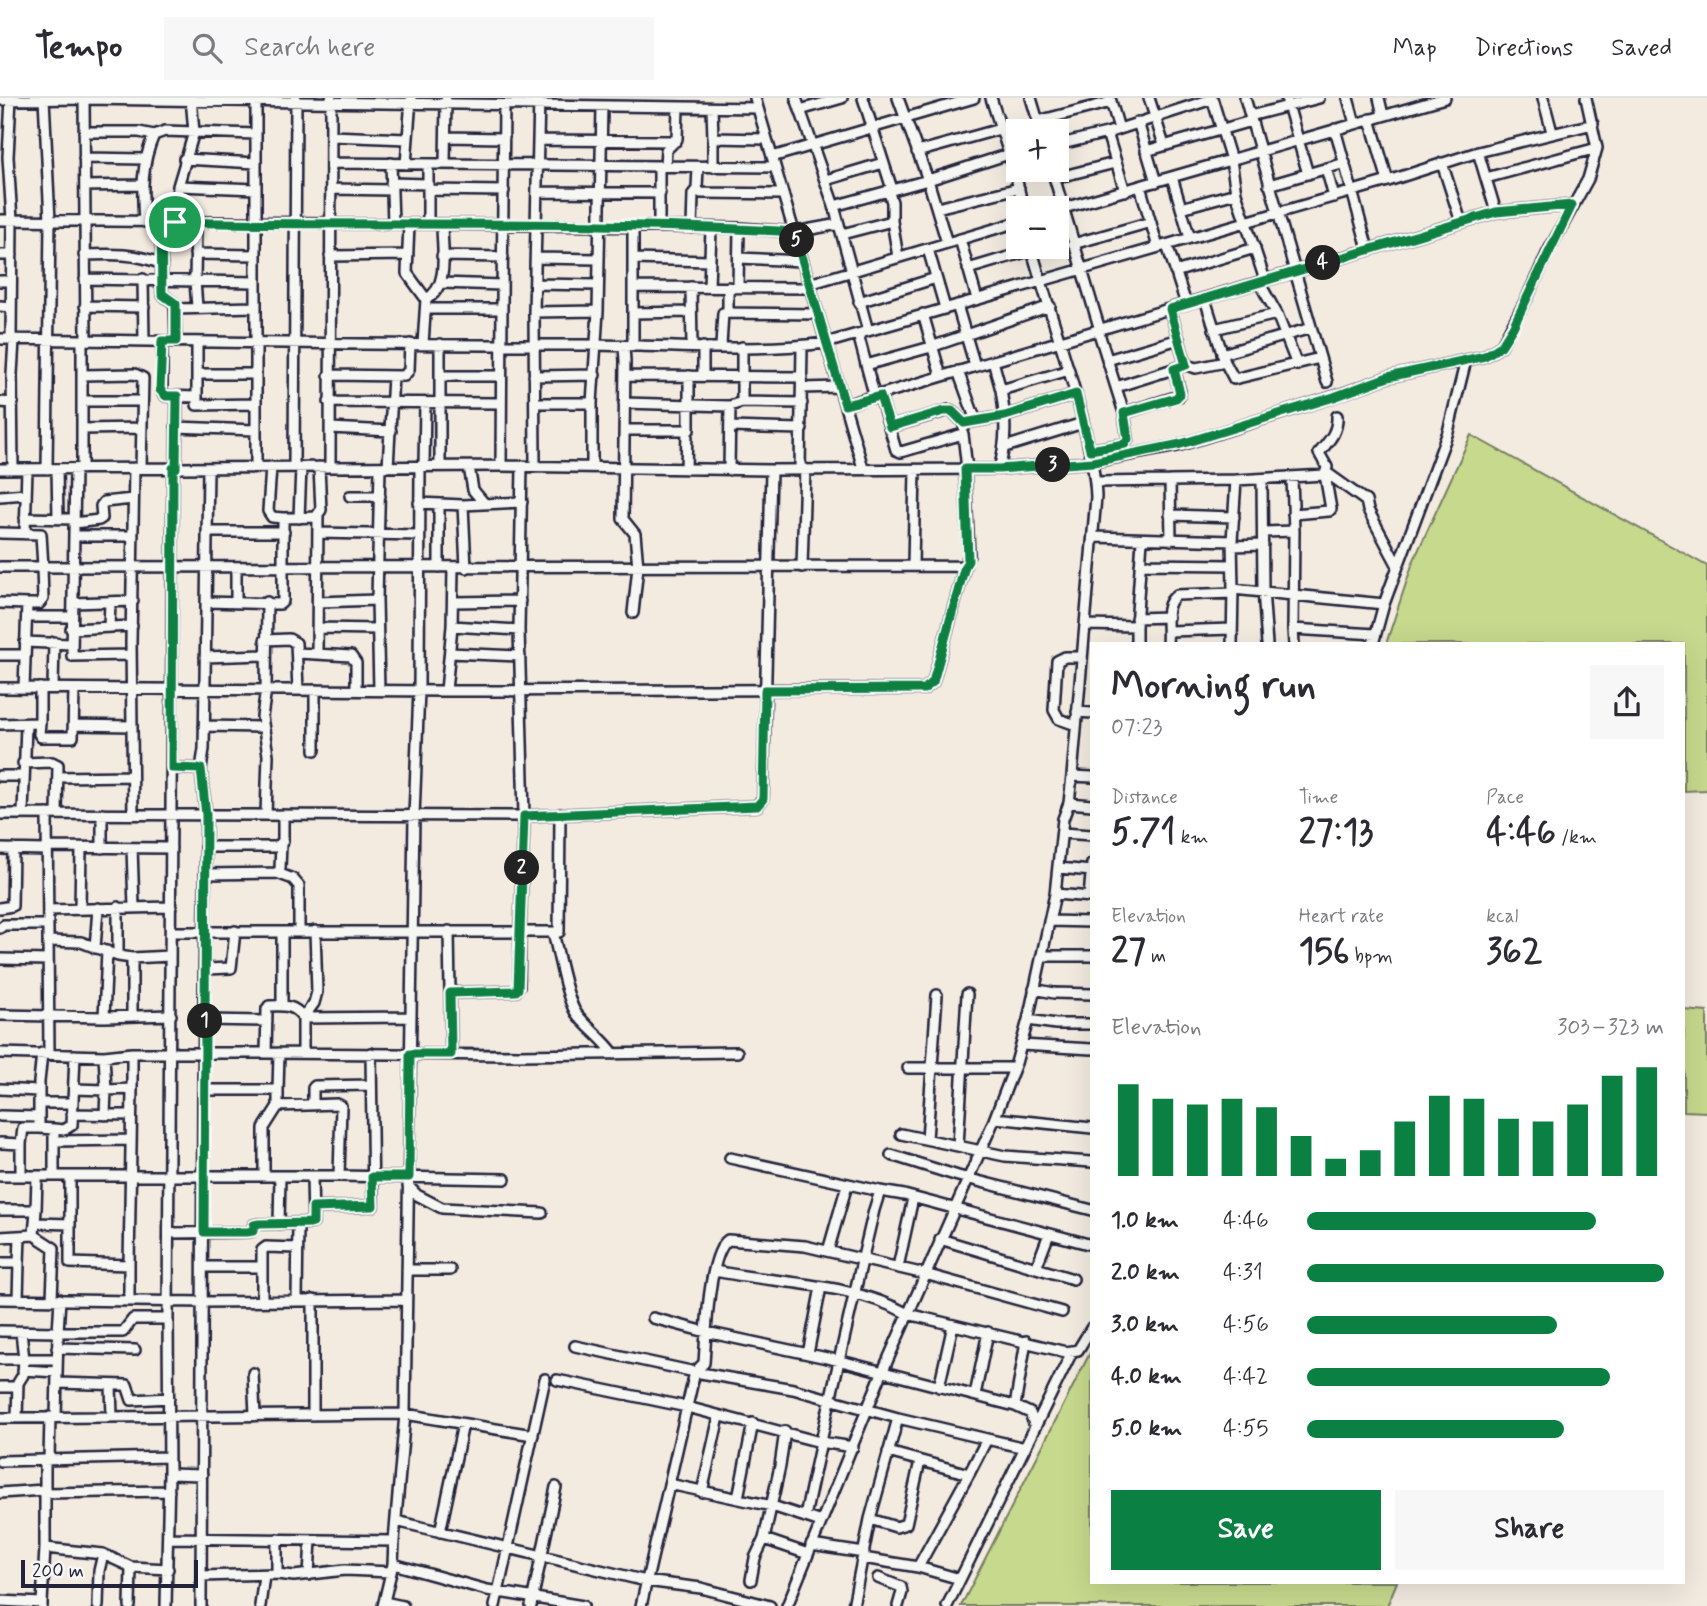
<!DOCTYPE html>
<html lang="en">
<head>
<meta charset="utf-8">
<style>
  body { margin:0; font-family:Mynerve,sans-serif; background:#f7f7f7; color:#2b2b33; height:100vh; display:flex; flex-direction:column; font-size:26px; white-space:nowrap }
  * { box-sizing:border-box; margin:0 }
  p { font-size:23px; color:#7c7c81 }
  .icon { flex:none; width:38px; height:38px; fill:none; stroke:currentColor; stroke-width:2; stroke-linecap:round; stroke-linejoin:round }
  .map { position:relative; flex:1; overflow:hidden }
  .side { position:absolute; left:1090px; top:544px; width:595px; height:942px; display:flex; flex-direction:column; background:#fff; border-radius:0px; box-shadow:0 7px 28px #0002 }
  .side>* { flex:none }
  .buttons { position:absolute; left:1006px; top:21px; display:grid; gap:14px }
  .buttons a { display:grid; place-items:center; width:63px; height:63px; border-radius:0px; background:#fff; box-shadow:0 7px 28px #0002; font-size:35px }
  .scale { position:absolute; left:21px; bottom:18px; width:177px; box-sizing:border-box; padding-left:7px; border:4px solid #22223b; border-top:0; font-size:19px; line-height:24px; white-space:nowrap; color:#22223b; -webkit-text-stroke:5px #f6f6f2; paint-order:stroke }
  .pin { position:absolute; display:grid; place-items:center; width:60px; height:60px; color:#fff; margin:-30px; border:4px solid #fff; border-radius:50%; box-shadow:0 2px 7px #0007 }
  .km { position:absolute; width:35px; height:35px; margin:-18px; border-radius:50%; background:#222; color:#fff; font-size:19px; line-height:35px; text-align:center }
  .round { display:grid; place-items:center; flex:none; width:74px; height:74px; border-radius:0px; background:#f7f7f7 }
  .head { display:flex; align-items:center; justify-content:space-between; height:119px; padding:0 21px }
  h1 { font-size:38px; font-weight:800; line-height:52px }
  .stats { display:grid; grid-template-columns:repeat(3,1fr); gap:10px; height:119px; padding:7px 21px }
  .stats div { display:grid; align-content:center }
  .stats b { font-size:35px; font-weight:800 }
  .stats small { font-size:19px; font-weight:400 }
  .stats p { font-size:19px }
  .chart { height:196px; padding:14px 21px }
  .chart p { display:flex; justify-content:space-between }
  .chart svg { width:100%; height:126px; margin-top:7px; stroke:#0b8043; stroke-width:6 }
  .action { display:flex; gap:14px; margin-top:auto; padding:14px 21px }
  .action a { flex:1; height:80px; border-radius:0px; background:#0b8043; color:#fff; font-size:28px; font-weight:800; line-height:80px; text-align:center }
  .action a+a { background:#f7f7f7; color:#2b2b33 }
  ul { padding:0 21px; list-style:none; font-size:23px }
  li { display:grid; grid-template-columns:112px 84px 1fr; align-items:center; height:52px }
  li i { height:18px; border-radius:9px; background:#0b8043 }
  header { display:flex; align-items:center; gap:42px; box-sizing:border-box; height:98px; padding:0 35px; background:#fff; border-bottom:2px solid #e1e1e2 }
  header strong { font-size:33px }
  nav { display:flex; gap:38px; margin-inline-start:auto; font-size:24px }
  .search { width:490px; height:63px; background:#f7f7f7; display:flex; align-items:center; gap:18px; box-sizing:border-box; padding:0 24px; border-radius:0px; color:#7c7c81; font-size:26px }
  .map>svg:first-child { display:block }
</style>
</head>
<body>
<header>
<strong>Tempo</strong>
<div class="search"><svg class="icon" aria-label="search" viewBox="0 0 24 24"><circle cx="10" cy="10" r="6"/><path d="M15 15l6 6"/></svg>Search here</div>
<nav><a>Map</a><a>Directions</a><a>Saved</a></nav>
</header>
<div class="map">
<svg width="1707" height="1508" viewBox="0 0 1707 1508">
  <rect width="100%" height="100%" fill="#f3ebe0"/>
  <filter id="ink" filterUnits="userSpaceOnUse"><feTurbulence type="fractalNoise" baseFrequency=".0143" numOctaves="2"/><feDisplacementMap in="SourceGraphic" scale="14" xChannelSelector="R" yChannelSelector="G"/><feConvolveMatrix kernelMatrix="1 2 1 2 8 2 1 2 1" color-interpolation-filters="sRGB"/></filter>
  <g filter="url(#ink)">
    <path fill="#c7d98d" stroke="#747e64" stroke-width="2" d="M1471,337L1707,468V692L1684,693V546H1386L1413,464Z
      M1684,912L1707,914V1014L1684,1013Z
      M1092,1251V1484H1397L1387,1508H961Z"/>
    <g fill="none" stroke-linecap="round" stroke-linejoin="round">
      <defs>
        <path id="minor" d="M44,0L50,123L47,371
          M755,0L863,370
          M796,0L834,108L868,233
          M863,0L892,91
          M898,0L928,82L947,145
          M991,0L1015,74L1023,110
          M1031,0L1041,33
          M1110,0L1119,31
          M1149,0L1164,47
          M1212,0L1231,62L1236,95L1265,182
          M1245,0L1327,284
          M1286,0L1308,76
          M1348,0L1355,26
          M1379,0L1383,17
          M1543,0L1552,34
          M84,1L86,242
          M0,2L84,1L758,10
          M712,10L713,40L766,41
          M800,12L842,0
          M1250,18L1319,0
          M1370,21L1388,83
          M1038,23L1111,4
          M1138,24L1156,84
          M1335,31L1368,151
          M84,34H139L154,37
          M1107,35L1125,93
          M331,38L407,41
          M446,39L504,40
          M538,42L676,43
          M1057,47L1107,35L1212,1
          M1146,53L1251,23
          M917,54L1000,31
          M1478,54L1496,114
          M772,59L974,0
          M84,60L145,61
          M184,61L256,65
          M331,65L775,69
          M391,65L393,125
          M1442,65L1461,124
          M406,66L411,1
          M428,66V126
          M445,66L446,2
          M665,68L666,52L677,41L678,9
          M698,69L697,91L701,95L783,96
          M713,69V40
          M1326,70L1334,99
          M1052,72L1100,232
          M1172,79L1190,140
          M1055,80L1115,65
          M1486,80L1597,50
          M826,82L883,65
          M391,85L428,86
          M1269,87L1345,65
          M85,88L141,87
          M178,88L256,91
          M1140,88L1158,149
          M332,91L392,92
          M428,92L504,93
          M888,92L892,104V123
          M538,94L660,95
          M834,108L928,82L1009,56
          M937,110L1019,90
          M1181,110L1236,95
          M1057,112L1445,0
          M0,122L537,127L739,130L795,134L839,126
          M144,124C142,93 141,66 154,37L165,33L256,36
          M161,124L162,196L175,206L176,244
          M175,125L178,88L194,34L191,0
          M196,125L195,183L197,209
          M409,126L407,175L426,201L423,246
          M633,129V248
          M659,129V68
          M692,130L693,96L697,91
          M842,136L892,123L898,159
          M960,141L977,201
          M1073,146L1151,124
          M1167,147L1186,206
          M928,151L945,210
          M195,156L256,157
          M0,157H12
          M84,157C111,156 136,155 162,166
          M330,158L408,157
          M442,158L503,159
          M536,160L599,161
          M739,160L802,163
          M633,161L710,163
          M968,171L1032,152
          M1175,174L1255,150
          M85,181L255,184
          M143,181L144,243
          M0,183H11
          M1259,184L1277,216L1297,267
          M441,185L502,187
          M536,186L598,187
          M809,186L1018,124
          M633,189L810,190
          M691,189L692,249
          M709,189L711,131
          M728,189V214
          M738,189L739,130
          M426,201C450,190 442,150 442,127
          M1205,201L1225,264L1234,281L1320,260
          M859,204L936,180
          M957,207L975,268
          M0,208L11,209
          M85,208L144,209
          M175,211L254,209
          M426,211H501
          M1170,211L1186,267
          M534,214L598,213
          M633,215L691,214
          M923,216L941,278
          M1214,231L1277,216
          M858,236L875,300
          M0,241C194,243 389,248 583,247C662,247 749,255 826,245L1388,83L1478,54L1593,26
          M11,242L12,122L8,59L11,0
          M162,243V294L166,298L196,299
          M197,244V307L255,306
          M624,248L625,263L623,421L635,436L638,469L633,515
          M721,248L723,215L818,216
          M703,249V278
          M742,249V304
          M1222,256L1311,230
          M1107,262L1179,241
          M993,263L1001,292L1069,272
          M866,267L931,249L1050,208
          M958,273L976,323
          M197,276H255
          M82,277L135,276L143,280L141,370
          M329,277L404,278L409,272L410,246
          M441,278H500
          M534,278L595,277
          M625,278L802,279
          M1116,289L1186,267L1196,270L1225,264
          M802,290L839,289
          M880,298L896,352L901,354L963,336L967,371
          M83,303H142
          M0,304L13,305
          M329,304L501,305
          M535,305H592
          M624,305L730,308L742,304L802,305
          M845,307L1496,114L1572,107
          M1124,315L1179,298L1180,294L1174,271
          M964,325L1005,318L1076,296
          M176,329L255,332
          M730,329L802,331
          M890,329L949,312L952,313L964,325V329
          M330,330L391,333
          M82,331L142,330
          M624,332H689V278
          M1005,349L1083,325
          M1090,352L1125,346L1128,341L1124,315L1098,232
          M424,368L425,305
          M440,368V246
          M501,368C501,248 503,127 504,7
          M535,368L534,214L539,0
          M592,368V305L598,213L602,8
          M256,369V4
          M271,369L268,413L272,419L283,420
          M294,369L296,0
          M330,369L331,0
          M388,369L393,278
          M469,369L473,392L484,405
          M176,370L177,298
          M0,371L501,368L771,372L999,371L1092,364L1177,348L1333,299L1388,279L1485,258L1501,248L1527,200L1549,152L1588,81L1597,50L1586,0
          M13,371L12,276L14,242
          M57,371L58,420
          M75,371L72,558L131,557
          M82,371V242
          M686,371L687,333
          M800,371L802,248
          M999,371C1007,342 1006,321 1001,292
          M729,372L730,308
          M1327,375L1366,403L1368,412L1398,468
          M1292,380L1294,433
          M1262,381L1263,492L1267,546
          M1096,384L1170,383
          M0,398L26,396
          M350,398H380
          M419,405L463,407L522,404
          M463,407L466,470
          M1293,416L1329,413L1331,411L1325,377
          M1170,417L1234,419
          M25,420L74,421
          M299,420L301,369
          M74,425L99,422L102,420L101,408L104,404L133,401
          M208,434H284
          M1264,434L1294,433L1293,531L1375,536
          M0,435L41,436L43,469
          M318,435L419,437
          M25,436L27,371
          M74,438H133
          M1094,439L1232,443L1233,491
          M1171,442L1170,383L1236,382
          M1232,443L1236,382L1325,377L1327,369L1319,355C1329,343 1338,334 1337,318
          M1232,448L1263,447
          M1140,466L1232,467
          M913,468L915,372
          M0,469L965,468L969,457L965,371
          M236,469V504
          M439,469V406
          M802,469L805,371
          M206,504L280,506L283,503V420L318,419
          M318,504L377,502
          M453,504L520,503
          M0,505L27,506L24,590
          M73,505L133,503
          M27,506H39L43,501L42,469
          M27,519H72
          M1136,520L1168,519
          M1085,527L1136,528L1142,442
          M452,528L519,532
          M109,529L110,504
          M317,530L377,531
          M71,531L132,528
          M1293,531L1294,546
          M1169,533L1232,531
          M265,542L289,541L296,545L298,592
          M25,544L71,546
          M1136,546V528
          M1167,546C1169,530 1162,506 1177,497L1233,495
          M1232,546L1233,491L1384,506
          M1373,546L1384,506L1448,334L1466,262
          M298,555L351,558L356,565V592
          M450,555L520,558
          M317,556L318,416L321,412L319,369
          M0,557H25
          M205,559L265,557
          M0,590L446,593L924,591L933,584L965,468
          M53,590L54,544
          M379,592L377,502L380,369
          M446,593L452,528L453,470
          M1077,614L1092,615
          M40,625L39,636L41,639H73L74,591
          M0,626L40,625V590
          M74,627L132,628
          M1076,627L1059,621L1054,612L1057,563L1065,559H1081
          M204,628L263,629
          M315,652V592
          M23,665L52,664L58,667L57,716
          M172,670L201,671L204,651L208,370
          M201,671L206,717L203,992H278L279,955
          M0,678H23
          M1072,678L1092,679
          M58,679L132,678
          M1069,705L1092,707
          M0,716L524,718L757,708L763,700L771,372
          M23,716L26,626
          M47,716L49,955
          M133,716L131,544L134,370
          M266,717L268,657L262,619L266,591L267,504
          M1062,735L1092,737
          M47,749L171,750
          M205,749H277L283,743V717
          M102,750V716
          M132,750L134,809
          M0,751L47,752
          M1058,770L1092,773
          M277,775L293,781L299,788V834
          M205,776L277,775L280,771L281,746
          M1055,796L1092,799
          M1089,799L1092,766
          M118,809V858
          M0,810L12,808L13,751
          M80,810L81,750
          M48,812L171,809
          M1049,823L1092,824
          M0,830L4,827H48
          M449,833L451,955
          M171,834H520L524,718L519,532L522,368
          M282,834V907
          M553,834C558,854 566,900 576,915C587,930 603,940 614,956
          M48,843L81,844L118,858L132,860L170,858
          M95,850L98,810
          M1042,858H1092
          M132,860V918
          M0,861L48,862
          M206,871L231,870L235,833
          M1034,891L1054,895L1092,896
          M450,895L516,893L519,888L520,834H559L560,716
          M0,917L104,919L171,917
          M104,919L107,853
          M205,922L267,923
          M1028,922L1056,926H1092
          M1021,947L1092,951
          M0,955L104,958L132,955H266L519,957L737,954
          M42,955L39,984V1030L54,1031V1078
          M266,955L267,911L269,908C283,907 296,907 303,920L410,919
          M303,955V920L314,905L317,894L315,833
          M908,970H1014
          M0,991L38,993
          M74,991L106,992L104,958
          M278,992V1008L337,1006L341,1008L339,1078
          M39,1005H72
          M313,1007V990L315,988L371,987
          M72,1016L131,1017
          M105,1017L106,992L132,991V955
          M0,1018L39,1019
          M995,1020L1092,1030
          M54,1031L64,1032L72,1027L75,957
          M901,1036L1005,1058L1092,1064
          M927,1041L937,897
          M54,1043L131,1042
          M0,1045L21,1046L23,1030H39
          M21,1046V1078
          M958,1048L967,896
          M891,1057L958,1078L1092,1112
          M730,1060L880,1093
          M0,1078H339L505,1081
          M70,1078V1165L129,1167L132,991
          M264,1078V1030L278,1008
          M408,1088L417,1097L442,1110L542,1115
          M313,1110L373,1108L371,955
          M0,1112H36L37,1079
          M36,1125L70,1126
          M279,1126L280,1078
          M169,1135L248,1134L252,1133L254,1127L259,1126L313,1125L312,1078
          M34,1137L54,1150L52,1201
          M0,1139L34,1137L36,1112
          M940,1141L1073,1181
          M828,1153L847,1087
          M0,1165H19L20,1139
          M204,1169H261
          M898,1169L913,1100
          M1036,1170L1049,1136
          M407,1172H450
          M715,1173C778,1186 851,1184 908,1216L1066,1254L1078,1252L1092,1229
          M0,1201L203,1204L406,1202
          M18,1201L19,1165
          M60,1201L58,1234H123L133,1221H168
          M313,1202V1317
          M129,1203V1167
          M262,1203V1152L266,1149L297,1150
          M297,1203L298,1126
          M653,1220L706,1234L841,1263L1015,1308L1030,1315L1035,1329
          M0,1233L58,1234L56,1319
          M575,1248L695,1274L704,1265C706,1240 708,1156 728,1142L805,1148L925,1176L1062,1214
          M57,1250L135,1252
          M808,1256L821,1189
          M0,1261H57
          M23,1272L57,1274
          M253,1275L255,1317
          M557,1282L687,1309L820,1344L853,1349
          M57,1285L127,1287L132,1302L169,1300
          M111,1287L112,1319
          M0,1289H18
          M939,1289L953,1227
          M975,1297L988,1234
          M1015,1308L1026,1243
          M0,1320L405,1316L533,1337
          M17,1320L18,1285L23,1277L24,1261L21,1234
          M785,1333L780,1368L764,1441L808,1456
          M888,1354L969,1376L987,1341
          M49,1361L50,1319
          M45,1362V1450L103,1456L131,1469L168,1471
          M0,1363L169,1359
          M169,1376L202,1377
          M669,1386L772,1408L821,1424
          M702,1394L719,1319
          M0,1395L44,1392
          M44,1395L169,1393
          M738,1400L753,1325
          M805,1419C826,1316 850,1214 874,1112L880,1093L904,1097L1092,1147
          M870,1421L896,1429L906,1426L920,1363
          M396,1423L646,1483L701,1490L770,1508
          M440,1434L463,1326
          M169,1440L394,1443L405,1316L414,718L419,592L420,368
          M811,1447L864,1455
          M863,1460L918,1469L960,1481
          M393,1466L487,1492L583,1508
          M918,1469L969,1376
          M277,1476V1441
          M309,1477L311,1442
          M201,1478L277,1476L294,1478L345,1472L391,1474
          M878,1480L901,1489L902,1494L898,1508
          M751,1482L755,1460L764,1441
          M0,1503L42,1505V1508
          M384,1504L403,1508
          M42,1505L45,1450
          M98,1508L99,1473L103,1456
          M130,1508L131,1469
          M166,1508L169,1376L168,1221L173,370
          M201,1508L203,992
          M260,1508L264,1477
          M383,1508L393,1466L394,1443
          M495,1508L545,1281
          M531,1508L556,1389
          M641,1508L695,1274L793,1291L898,1320L1025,1350
          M787,1508L882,1275L992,1027L1016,965L1028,922L1055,796L1063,721L1069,705L1072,678L1096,399C1095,372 1088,346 1082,319C1067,262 1047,206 1031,149
          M853,1508L870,1421L898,1320
          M947,1508L1072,1254"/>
      </defs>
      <use href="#minor" stroke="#22223b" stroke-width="14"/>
      <use href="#minor" stroke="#f6f6f2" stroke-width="9"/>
    </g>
  </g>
  <g fill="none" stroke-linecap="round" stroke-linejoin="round" filter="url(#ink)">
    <defs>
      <path id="route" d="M1572,107L1513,229L1501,248L1485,258L1388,279L1334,299L1181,346L1093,364L999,371H965L968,463L965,468L933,584L924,591L765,592L763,701L757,708L524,718L518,891L516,893L450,895L451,956H410L409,1079H372L373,1108L313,1110V1125L259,1126L254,1127L253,1133L247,1134H204L206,717L201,671L172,670L173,370H176L177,298H166L160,292L162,243H176V206L162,196L161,124C372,129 584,121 794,134L845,307L880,298L890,329L944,313H952L964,325L1005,318L1076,296L1090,352L1125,346L1128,341L1124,315L1176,300L1180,296L1174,271L1186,267L1170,211L1496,114Z"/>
    </defs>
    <use href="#route" stroke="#fff" stroke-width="14"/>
    <use href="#route" stroke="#0b8043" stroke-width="9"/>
  </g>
</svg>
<div class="buttons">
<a>+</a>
<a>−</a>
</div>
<div class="scale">200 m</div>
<div class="pin" style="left:175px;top:124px;background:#1e9e55"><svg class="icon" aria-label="arrive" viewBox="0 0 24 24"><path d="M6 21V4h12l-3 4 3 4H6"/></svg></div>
<b class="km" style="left:205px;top:923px">1</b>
<b class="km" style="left:522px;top:770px">2</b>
<b class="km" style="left:1053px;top:367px">3</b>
<b class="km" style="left:1323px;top:165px">4</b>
<b class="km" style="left:797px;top:142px">5</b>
<section class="side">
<div class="head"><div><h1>Morning run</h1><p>07:23</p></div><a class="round"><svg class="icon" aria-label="share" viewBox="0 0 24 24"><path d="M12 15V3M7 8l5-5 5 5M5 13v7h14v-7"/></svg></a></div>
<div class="stats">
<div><p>Distance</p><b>5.71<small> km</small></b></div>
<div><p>Time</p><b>27:13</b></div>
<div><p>Pace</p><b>4:46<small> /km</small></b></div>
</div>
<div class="stats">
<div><p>Elevation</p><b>27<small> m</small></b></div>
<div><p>Heart rate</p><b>156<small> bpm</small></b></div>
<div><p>kcal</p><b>362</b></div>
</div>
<div class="chart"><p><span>Elevation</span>303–323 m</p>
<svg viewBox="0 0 160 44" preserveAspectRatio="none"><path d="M5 44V12M15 44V17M25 44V19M35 44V17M45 44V20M55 44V30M65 44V38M75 44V35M85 44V25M95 44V16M105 44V17M115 44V24M125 44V25M135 44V19M145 44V9M155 44V6"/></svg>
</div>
<ul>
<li><b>1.0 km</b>4:46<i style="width:81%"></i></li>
<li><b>2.0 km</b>4:31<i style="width:100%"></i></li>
<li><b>3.0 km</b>4:56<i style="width:70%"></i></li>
<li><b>4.0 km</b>4:42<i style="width:85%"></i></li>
<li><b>5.0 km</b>4:55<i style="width:72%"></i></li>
</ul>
<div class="action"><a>Save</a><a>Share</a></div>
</section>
</div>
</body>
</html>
